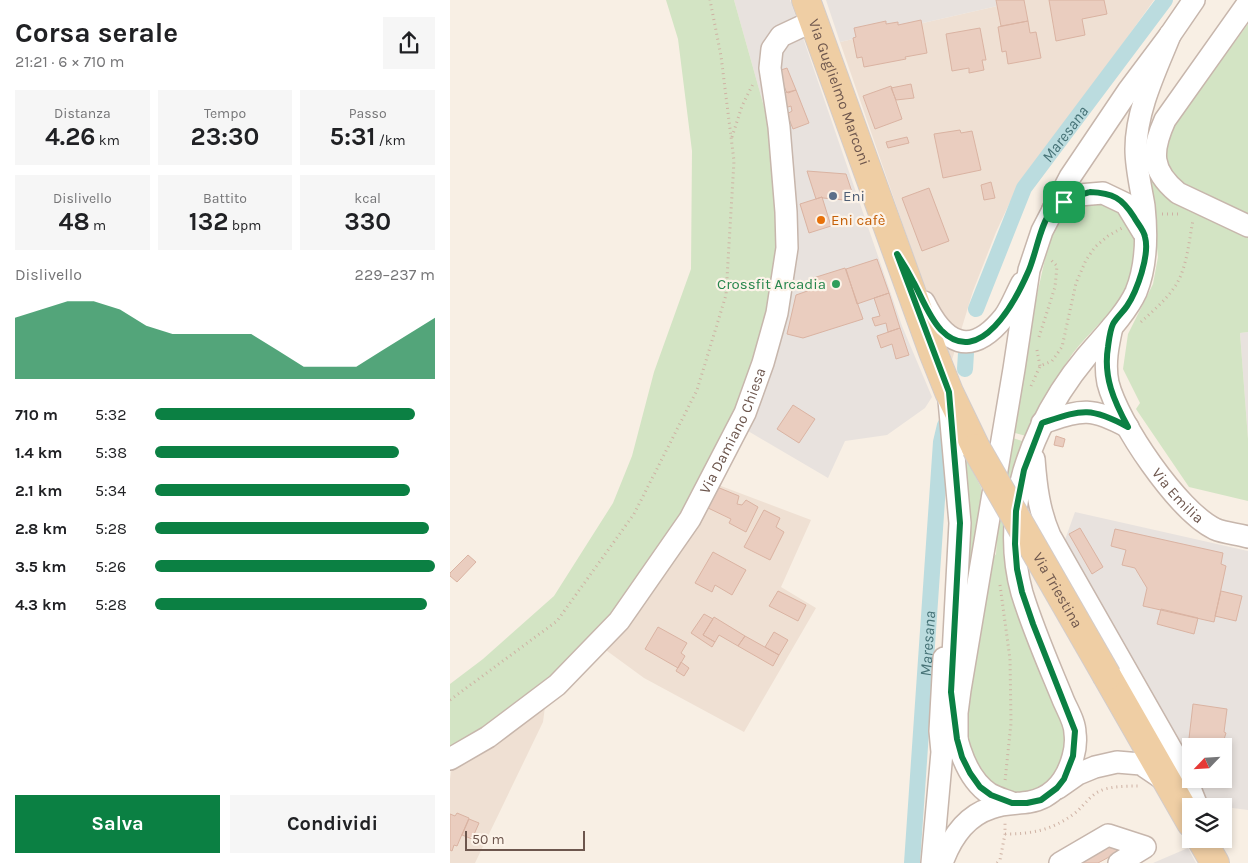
<!DOCTYPE html>
<html lang="it">
<head>
<meta charset="utf-8">
<style>
  body { margin:0; font-family:Karla,sans-serif; background:#f6f6f6; color:#202124; height:100vh; display:flex; flex-direction:column; font-size:19px; white-space:nowrap }
  * { box-sizing:border-box; margin:0 }
  p { font-size:16px; color:#757577 }
  .icon { flex:none; width:28px; height:28px; fill:none; stroke:currentColor; stroke-width:2; stroke-linecap:round; stroke-linejoin:round }
  .map { position:relative; flex:1; overflow:hidden }
  .details { display:flex; flex-direction:column; background:#fff; width:450px }
  .details>* { flex:none }
  .needle { width:32px; rotate:245deg }
  .fabs { position:absolute; left:732px; top:738px; display:grid; gap:10px }
  .fabs a { display:grid; place-items:center; width:50px; height:50px; border-radius:0px; background:#fff; box-shadow:0 2px 8px #0003; font-size:25px }
  .scale { position:absolute; left:15px; bottom:12px; width:120px; box-sizing:border-box; padding-left:5px; border:2px solid #6d564d; border-top:0; font-size:14px; line-height:18px; white-space:nowrap; color:#6d564d; -webkit-text-stroke:4px #fcf3e9; paint-order:stroke }
  .pin { position:absolute; display:grid; place-items:center; width:42px; height:42px; color:#fff; margin:-21px; border-radius:10px; box-shadow:0 2px 8px #0006 }
  .round { display:grid; place-items:center; flex:none; width:52px; height:52px; border-radius:0px; background:#f6f6f6 }
  .head { display:flex; align-items:center; justify-content:space-between; height:85px; padding:0 15px }
  h1 { font-size:28px; font-weight:700; line-height:38px }
  .figures { display:grid; grid-template-columns:repeat(3,1fr); gap:8px; height:85px; padding:5px 15px }
  .figures div { display:grid; align-content:center; border-radius:0px; background:#f6f6f6; text-align:center }
  .figures b { font-size:25px; font-weight:700 }
  .figures small { font-size:14px; font-weight:400 }
  .figures p { font-size:14px }
  .chart { height:140px; padding:10px 15px }
  .chart p { display:flex; justify-content:space-between }
  .chart svg { width:100%; height:90px; margin-top:5px; fill:#0b8043; opacity:.7 }
  .cta { display:flex; gap:10px; margin-top:auto; padding:10px 15px }
  .cta a { flex:1; height:58px; border-radius:0px; background:#0b8043; color:#fff; font-size:20px; font-weight:700; line-height:58px; text-align:center }
  .cta a+a { background:#f6f6f6; color:#202124 }
  ul { padding:0 15px; list-style:none; font-size:16px }
  li { display:grid; grid-template-columns:80px 60px 1fr; align-items:center; height:38px }
  li i { height:12px; border-radius:6px; background:#0b8043 }
  main { display:flex; flex:1; min-height:0 }
  .map>svg:first-child { display:block }
</style>
</head>
<body>
<main>
<section class="details">
<div class="head"><div><h1>Corsa serale</h1><p>21:21 · 6 × 710 m</p></div><a class="round"><svg class="icon" aria-label="share" viewBox="0 0 24 24"><path d="M12 15V3M7 8l5-5 5 5M5 13v7h14v-7"/></svg></a></div>
<div class="figures">
<div><p>Distanza</p><b>4.26<small> km</small></b></div>
<div><p>Tempo</p><b>23:30</b></div>
<div><p>Passo</p><b>5:31<small> /km</small></b></div>
</div>
<div class="figures">
<div><p>Dislivello</p><b>48<small> m</small></b></div>
<div><p>Battito</p><b>132<small> bpm</small></b></div>
<div><p>kcal</p><b>330</b></div>
</div>
<div class="chart"><p><span>Dislivello</span>229–237 m</p>
<svg viewBox="0 0 160 44" preserveAspectRatio="none"><path d="M0 44V14L10 10L20 6L30 6L40 10L50 18L60 22L70 22L80 22L90 22L100 30L110 38L120 38L130 38L140 30L150 22L160 14V44z"/></svg>
</div>
<ul>
<li><b>710 m</b>5:32<i style="width:93%"></i></li>
<li><b>1.4 km</b>5:38<i style="width:87%"></i></li>
<li><b>2.1 km</b>5:34<i style="width:91%"></i></li>
<li><b>2.8 km</b>5:28<i style="width:98%"></i></li>
<li><b>3.5 km</b>5:26<i style="width:100%"></i></li>
<li><b>4.3 km</b>5:28<i style="width:97%"></i></li>
</ul>
<div class="cta"><a>Salva</a><a>Condividi</a></div>
</section>
<div class="map">
<svg width="798" height="863" viewBox="0 0 798 863">
  <rect width="100%" height="100%" fill="#f8efe4"/>
  <path fill="#efe0d3" d="M574,0H704L560,202L546,232L523,291L502,360L484,315L390,42Z
    M265,481L271,486L361,520L331,587L366,608L294,732L194,678L153,648Z
    M96,699L93,722L25,863H0V779L3,759Z"/>
  <path fill="#e8e2de" fill-rule="evenodd" d="M284,0H340L452,326L482,397L475,408L437,435L395,441L378,478L298,431L291,429L325,146Z
    M376,0H574L390,42Z
    M798,332V439L790,333Z
    M625,512L798,551V810L751,804L608,559ZM741,746H774V779H741Z
    M738,848L746,863H703Z"/>
  <path fill="#d3e4c4" d="M216,0H284L325,146L335,290L307,398L160,642L0,761V684L33,659L104,596L163,503L182,456L204,372L241,269L242,151L228,39Z
    M798,24V332L790,333L798,439V501L739,487L686,409L690,403L673,369L678,334L703,284L708,257L697,155L715,153L720,130Z
    M646,202C653,204 661,206 667,210C689,226 687,254 680,277C679,281 678,287 675,291C662,314 639,332 623,353C604,380 590,407 576,436L561,432C570,380 579,328 591,277C595,259 599,237 610,222C619,211 632,204 646,202Z
    M563,438L575,442L556,521L620,733L615,763L597,785L578,793H565L549,791L531,777L517,742V700L541,560L546,554L548,521Z
    M515,457L531,487V495L514,610L513,459Z"/>
  <g fill="none" stroke-linecap="round" stroke-linejoin="round">
    <g stroke="#bbdcdf" stroke-width="16">
      <path id="s1" d="M526,309L574,188L715,0"/>
      <path d="M515,369L516,353"/>
      <path id="s2" d="M462,863L491,442L495,425"/>
    </g>
  </g>
  <path fill="#eacdbf" stroke="#dab3a2" d="M546,0H574L578,21L551,26Z
    M599,0H654L657,14L632,19L635,35L606,41Z
    M471,20L477,53L455,57L456,59L414,67L412,57L407,58L403,38L406,37L404,28L436,21V24L448,22V25Z
    M578,21L580,33L586,32L591,58L558,64L556,51L552,52L548,27Z
    M530,28L536,60H532L534,70L519,73V68L502,71L496,34Z
    M337,68L346,90L338,93L336,91L328,71Z
    M461,84L464,98L446,100L441,88Z
    M441,86L452,119L425,129L413,96Z
    M346,90L359,123L343,129L337,114L342,111L341,106L335,108L330,94Z
    M510,130L511,133L522,131L531,170L493,178L484,134Z
    M457,137L459,143L438,148L436,142Z
    M357,171L396,174L405,201L373,198L372,197L366,199Z
    M541,182L545,198L534,200L531,185Z
    M479,188L499,241L472,251L452,198Z
    M372,197L381,226L359,233L350,204Z
    M427,259L439,293L407,304L396,269Z
    M395,268L413,319L353,338L337,334L346,295L363,289L360,279Z
    M439,293L450,328L438,332L436,323L425,326L422,318L430,316L424,298Z
    M450,328L459,355L446,359L442,344L431,348L427,336Z
    M343,405L365,419L349,443L327,429Z
    M606,436L615,439L613,447L604,445Z
    M267,487L289,496L287,504L292,505L296,500L308,507L296,532L279,523L281,519L256,507Z
    M314,510L330,518L326,527L334,532L320,560L294,547Z
    M630,528L653,567L642,574L619,534Z
    M665,529L773,553L771,564L776,566L764,622L693,606L697,588L685,568L672,565L676,550L661,546Z
    M263,552L296,570L282,595L265,585L262,592L245,583Z
    M18,555L26,562L7,582L0,576V573Z
    M328,591L356,605L348,621L319,606Z
    M771,591L792,596L786,621L765,616Z
    M711,609L748,618L744,634L707,624Z
    M254,614L263,619L253,635L265,642L262,647L241,633Z
    M264,617L295,636L288,646L269,635L265,642L253,635Z
    M208,627L237,643L231,653L235,656L228,668L195,649Z
    M324,632L338,640L329,655L315,647Z
    M295,636L329,655L323,666L288,646Z
    M231,662L239,668L234,676L226,671Z
    M743,704L777,709L774,732L776,733L772,746L738,747Z
    M7,813L19,818L7,846L4,845L2,851L0,850V814L5,816Z
    M19,819L29,823L22,839L12,835Z
    M664,841L670,851L648,863H625Z"/>
  <g fill="none" stroke-linecap="round" stroke-linejoin="round">
    <defs>
      <g id="minor">
        <path d="M798,3L715,120C701,151 700,170 728,193L798,226"/>
        <path d="M603,209L629,195L653,193L676,204L693,232"/>
        <path d="M474,302C494,343 520,359 554,317C561,308 566,294 572,283"/>
        <path id="s3" d="M662,327C658,345 654,364 658,383C668,423 728,511 765,529C774,533 788,534 798,537"/>
        <path d="M499,400L510,523L502,674"/>
        <path d="M592,423C632,410 639,406 678,427"/>
        <path d="M584,459C586,486 589,511 600,536L732,768L747,806"/>
        <path d="M504,727C509,751 518,780 540,794C547,798 555,800 562,803"/>
        <path d="M507,739V713L510,690L564,369L579,270L592,231L620,177L678,91L720,35L744,0"/>
        <path id="s4" d="M0,759L38,737L107,685L169,621L240,519L295,413L313,363L327,313L337,248L336,212L329,127L320,68L322,49L331,36L363,21"/>
        <path d="M608,788L628,774L645,767L667,762L691,764L716,781"/>
        <path d="M482,863L492,752L490,731L494,658"/>
        <path d="M492,863C501,838 516,816 541,808C554,803 567,804 579,802C603,798 617,779 623,757C625,750 626,740 625,733C625,721 616,708 612,697C598,663 583,629 572,593C565,568 563,539 566,512C571,457 601,399 636,357C652,338 676,314 686,292C697,265 697,234 694,206C691,188 686,168 686,149C686,110 706,70 720,35"/>
        <path d="M610,863L658,835L695,847L669,863"/>
      </g>
      <g id="major">
        <path id="s5" d="M356,0L483,352L499,392L526,448"/>
        <path d="M657,676L741,823"/>
        <path d="M751,839L765,863"/>
      </g>
    </defs>
    <use href="#minor" stroke="#c7b6ac" stroke-width="24"/>
    <use href="#major" stroke="#d3ccca" stroke-width="30"/>
    <path stroke="#ceb1a3" stroke-width="3" stroke-dasharray="1 4" stroke-linecap="butt" d="M282,137L292,106L304,82
      M712,214H728
      M691,322C703,311 717,299 726,285C737,267 739,241 743,220
      M589,337L605,287L607,266L601,260
      M587,350L590,366
      M581,386L590,366L602,361L612,347L626,283L636,260L645,247L658,236L672,228
      M550,585L560,659L561,723L555,781
      M0,700L107,621L184,514L247,390L276,295L284,161L271,56L260,0
      M555,834C582,834 603,830 625,813C636,804 641,793 655,789C666,786 679,786 690,786
      M547,863L550,860L555,834V823"/>
    <use href="#minor" stroke="#fff" stroke-width="21"/>
    <use href="#major" stroke="#efcea4" stroke-width="28"/>
    <defs>
      <g id="major-bridge">
        <path id="s6" d="M526,448L657,676"/>
      </g>
    </defs>
    <use href="#major-bridge" stroke="#d3ccca" stroke-width="30" stroke-linecap="butt"/>
    <use href="#major-bridge" stroke="#efcea4" stroke-width="28"/>
  </g>
  <g fill="none" stroke-linecap="round" stroke-linejoin="round">
    <defs>
      <path id="route" d="M640,192C663,193 672,198 684,217C687,223 694,230 695,237C700,255 687,291 677,306C673,312 666,318 663,324C660,330 659,340 658,347C653,377 664,401 678,427C639,406 632,410 592,423L574,470L566,511L565,544L567,569L572,592L583,624L625,731L623,756L614,779L607,788L591,800L577,803H562L541,795L530,787L520,773L512,757L507,739L501,692L510,523L499,392L447,254C453,263 459,273 464,283C472,298 479,317 491,330C530,370 566,300 579,270C586,253 591,223 602,209C609,201 630,195 640,192Z"/>
    </defs>
    <use href="#route" stroke="#fff" stroke-width="10"/>
    <use href="#route" stroke="#0b8043" stroke-width="6"/>
  </g>
  <circle fill="#5c6f8a" stroke="#fcf3e9" stroke-width="2" cx="383" cy="196" r="5"/>
  <circle fill="#e8710a" stroke="#fcf3e9" stroke-width="2" cx="371" cy="220" r="5"/>
  <circle fill="#2e9e5b" stroke="#fcf3e9" stroke-width="2" cx="386" cy="284" r="5"/>
  <g text-anchor="middle" stroke-width="4.5" stroke-linejoin="round" paint-order="stroke">
    <g font-size="15" fill="#6d564d" stroke="#fcf3e9">
      <text dy="5" stroke="none"><textPath href="#s5" startOffset="98">Via Guglielmo Marconi</textPath></text>
      <text dy="5" stroke="none"><textPath href="#s4" startOffset="442">Via Damiano Chiesa</textPath></text>
      <text dy="5" stroke="none"><textPath href="#s3" startOffset="190">Via Emilia</textPath></text>
      <text dy="5" stroke="none"><textPath href="#s6" startOffset="164">Via Triestina</textPath></text>
    </g>
    <g font-size="15" fill="#4e5e75" stroke="#fcf3e9" text-anchor="start">
      <text x="393" y="201">Eni</text>
    </g>
    <g font-size="15" fill="#c56008" stroke="#fcf3e9" text-anchor="start">
      <text x="381" y="225">Eni cafè</text>
    </g>
    <g font-size="15" fill="#27864d" stroke="#fcf3e9" text-anchor="end">
      <text x="376" y="289">Crossfit Arcadia</text>
    </g>
    <g font-size="16" font-style="italic" fill="#477377" stroke="#fcf3e9">
      <text dy="6" stroke="none"><textPath href="#s1" startOffset="198">Maresana</textPath></text>
      <text dy="6" stroke="none"><textPath href="#s2" startOffset="220">Maresana</textPath></text>
    </g>
  </g>
</svg>
<div class="fabs">
<a><svg class="needle" viewBox="-14 -14 28 28"><path d="M0-13l5 13h-10z" fill="#e53935"/><path d="M0 13l5-13h-10z" fill="#757577"/></svg></a>
<a><svg class="icon" aria-label="layers" viewBox="0 0 24 24"><path d="M12 4l9 5-9 5-9-5zM3 14l9 5 9-5"/></svg></a>
</div>
<div class="scale">50 m</div>
<div class="pin" style="left:614px;top:202px;background:#1e9e55"><svg class="icon" aria-label="arrive" viewBox="0 0 24 24"><path d="M6 21V4h12l-3 4 3 4H6"/></svg></div>
</div>
</main>
</body>
</html>
